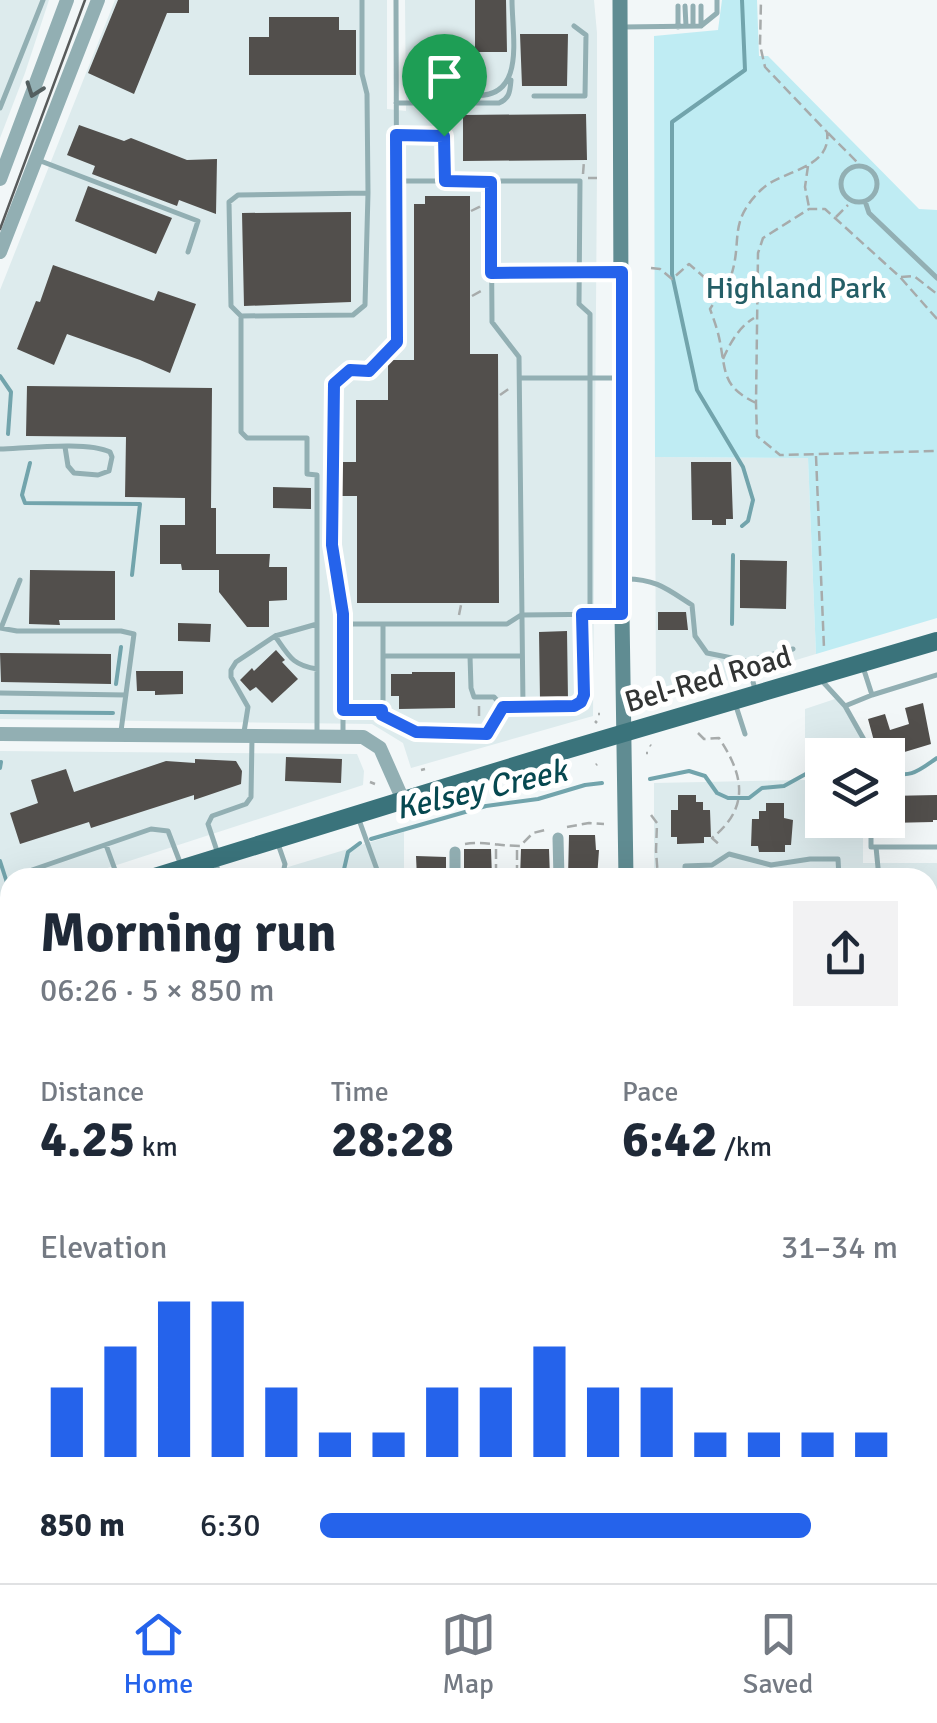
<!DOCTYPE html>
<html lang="en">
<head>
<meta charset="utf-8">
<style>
  body { margin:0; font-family:Signika,sans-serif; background:#f2f2f3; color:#1f2937; height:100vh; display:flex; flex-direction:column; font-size:38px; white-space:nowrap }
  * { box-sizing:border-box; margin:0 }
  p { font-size:32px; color:#747a83 }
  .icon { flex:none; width:55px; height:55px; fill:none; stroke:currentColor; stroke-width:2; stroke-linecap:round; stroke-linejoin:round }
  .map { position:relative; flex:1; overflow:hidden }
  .details { position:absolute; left:0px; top:868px; width:938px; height:718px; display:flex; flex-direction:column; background:#fff; border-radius:30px 30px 0 0; box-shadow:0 10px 40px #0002 }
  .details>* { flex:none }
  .fabs { position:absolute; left:805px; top:738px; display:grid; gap:20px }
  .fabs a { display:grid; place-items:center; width:100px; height:100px; border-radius:0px; background:#fff; box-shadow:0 10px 40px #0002; font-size:50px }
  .pin { position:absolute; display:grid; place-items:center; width:85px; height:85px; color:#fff; margin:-102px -42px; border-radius:50% 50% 50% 0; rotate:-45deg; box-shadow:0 0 10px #0007 }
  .pin .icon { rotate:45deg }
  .round { display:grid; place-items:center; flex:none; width:105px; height:105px; border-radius:0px; background:#f2f2f3 }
  .headline { display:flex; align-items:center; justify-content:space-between; height:170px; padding:0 40px }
  h1 { font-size:55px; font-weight:700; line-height:75px }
  .metrics { display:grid; grid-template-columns:repeat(3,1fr); gap:15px; height:170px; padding:10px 40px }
  .metrics div { display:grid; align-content:center }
  .metrics b { font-size:50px; font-weight:700 }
  .metrics small { font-size:28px; font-weight:400 }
  .metrics p { font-size:28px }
  .chart { height:280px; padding:20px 40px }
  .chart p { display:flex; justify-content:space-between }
  .chart svg { width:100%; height:180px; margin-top:10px; stroke:#2563eb; stroke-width:6 }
  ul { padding:0 40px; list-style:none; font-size:32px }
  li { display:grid; grid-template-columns:160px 120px 1fr; align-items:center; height:75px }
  li i { height:25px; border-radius:12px; background:#2563eb }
  .dock { display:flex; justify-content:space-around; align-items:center; height:140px; border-top:2px solid #e0e1e3; background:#fff; font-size:28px; color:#747a83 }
  .dock a { display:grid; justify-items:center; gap:5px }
  .dock .active { color:#2563eb }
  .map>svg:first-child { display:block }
</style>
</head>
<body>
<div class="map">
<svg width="937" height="1583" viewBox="0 0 937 1583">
  <rect width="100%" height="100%" fill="#f2f7f8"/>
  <path fill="#ddebed" d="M0,0H49L25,73L0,138Z
    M115,0H387V109L406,111L405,0H594L597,33V171L593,716L411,768L403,743L372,724L0,719V290Z
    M655,457L808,458L816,654L656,702Z
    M838,698L867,745L866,755H822V820H863V863H937V1121H928V878L654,877V783L805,780V709Z
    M0,751L357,754L364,771L363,785L80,877L10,878V900L0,904Z
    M404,832V877H255Z
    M10,953V1136H0V956Z
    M665,1575H819V1583H665Z"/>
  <path fill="#bfecf3" d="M722,0H757L759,56H768L919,209L937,210V618L816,654L808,458L655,457L654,36L718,30Z"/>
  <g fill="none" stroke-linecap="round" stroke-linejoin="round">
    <path stroke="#72a4ac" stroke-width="4" d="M0,376L11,392L8,434
      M30,463L22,495L25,503L140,504L132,575
      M742,526L748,521L753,500L743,467L697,390L672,274V122L745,70L742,0
      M732,624L733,555
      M116,684L121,647
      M0,712L113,713
      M835,755L839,751L852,749
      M0,768L1,762
      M888,771C911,779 918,771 937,758
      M650,779L689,771L705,776L717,793L728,798H749L762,788L784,786L822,765
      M371,839L486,806L538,799L585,785L602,783
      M0,861L10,892
      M342,878L348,852L360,843
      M0,1063L10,1055
      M0,1122L10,1129
      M0,1218L10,1202"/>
  </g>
  <path fill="#524f4c" d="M118,0H189V13H167L134,94L88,73Z
    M475,0H506L507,52H475Z
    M269,17H339V30H356V75H249V37H269Z
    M520,34H568L567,86H522Z
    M586,114L587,160L463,161V115Z
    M79,125L124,141L131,138L187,160L217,159L216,214L179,200L177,206L92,174L95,166L67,155Z
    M88,186L172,218L156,254L75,221Z
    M425,196H470V354H498L499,603H357V496H341V462H356V400H388V360H414V204H425Z
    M351,212V302L244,306L242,213Z
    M53,265L154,301L158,291L196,304L170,373L140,360L67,334L54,365L17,349L36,301L40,302Z
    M27,386L212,388L211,508H216V554H270L269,567H287V600L269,601V627H247L219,592V570H182L181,564H160V525H185V498L125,497L126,437L26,436Z
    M691,462H731L733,519H726V525H712V520H692Z
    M273,487L311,488V509L273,508Z
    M740,560L787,561L786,609L740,608Z
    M30,570L115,571V620H59L60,625L29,624Z
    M658,612H686L688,630H658Z
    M178,623L211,624L210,642L178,641Z
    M567,631L568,700H540L539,632Z
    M276,650L285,660L282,662L298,679L272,703L256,687L250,691L240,680L252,668L254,671Z
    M0,653L111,654V684L1,682Z
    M136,671H183V694L155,695V691H137Z
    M412,672H455V708L399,709V696H391V674H412Z
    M923,703L931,744L888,757V755H882L877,740L874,741L868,719L885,714L890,730L909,724L905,708Z
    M286,757L342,759L341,783L285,781Z
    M195,759L236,761L242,771L241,784L194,800V795L91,828L89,822L20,844L10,813L38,803L31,780L66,769L74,792L166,761L195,763Z
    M678,795H696V802H703V810H710L711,837H704V843L677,844V837H671V810H678Z
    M937,795V820H933V822L888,823V796Z
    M766,803H784V818L793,820L791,845H785V852H759L758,846H751L752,819H759V811H766Z
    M569,835H595L596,850H599L597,878H568Z
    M464,849H491L492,878H464Z
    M521,849H549L550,878H520Z
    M416,856L446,857V878H417Z"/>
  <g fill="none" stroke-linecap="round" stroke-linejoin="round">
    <path stroke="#a7abab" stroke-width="2.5" stroke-dasharray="10 5" stroke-linecap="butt" d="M828,133L861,166
      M808,166L805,187L809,207
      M583,174L584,161
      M588,178H597
      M471,211L481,206
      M836,217L848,205
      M651,268L660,269L672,279L689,264L720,291
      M901,277L914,276L937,294
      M472,296L481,291
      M937,319L900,277L825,209H809L763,238L758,253L756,403L757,436L780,455L937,451
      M723,359C730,343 739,327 754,318
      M500,395L510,388
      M756,403C723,387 726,374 720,342C718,331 714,320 710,309C716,299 728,287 731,276C743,240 727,222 762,189C782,170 832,169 827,132L765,67L760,45L761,0
      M816,456L824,648
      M459,615L461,605
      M649,703V702
      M479,706V716
      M598,714H600
      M595,721L597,723
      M698,733L704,739L719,738C743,774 751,807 712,838L721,846
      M650,745L651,746
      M646,753H648
      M596,765L597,764
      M421,770L425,769
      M370,782L375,784
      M651,815L657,823L656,851L658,878
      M567,827L589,823L604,824
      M465,844C484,841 500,846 520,846L533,833L549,829
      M496,849V878
      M517,850V878
      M928,1343L937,1349
      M656,1575L657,1583"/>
    <path stroke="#92afb3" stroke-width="5" d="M362,0V74L367,94L368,193L238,195L229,202L231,306L241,316L353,315L365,305L368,193
      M678,6V27
      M685,6L686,26
      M701,6V26
      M693,26V6
      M623,27L701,26L717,13V0
      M463,89L471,95C527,101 512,37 512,0
      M534,96H585L586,35L574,26
      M396,103H499C510,98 510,91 511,80
      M0,108L43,0
      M396,135H444L445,181
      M38,160L198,221L188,252
      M841 184a18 18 0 1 1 36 0a18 18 0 1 1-36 0Z
      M396,181H580L579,304L590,314V614
      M865,201L869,213L937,278
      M491,273L619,272
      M241,316V432L247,438H307V474L317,475V733
      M520,378H619
      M0,449C27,448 89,441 110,452L112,457L109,471L98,475L74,473L68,466L65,447
      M626,579C656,579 667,589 692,605L695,636L707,653L747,661
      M343,624H507L521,615L618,614
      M0,628L17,631H121L134,634L121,731
      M1,628L20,580
      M275,636C289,656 292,665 317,669
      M383,656H522
      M470,656L471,688L474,697H494L503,707
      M863,667L872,695L937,675
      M823,682L845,706L867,745L864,755
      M755,689L747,661L793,649
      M0,693L126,695
      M735,703L745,734
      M523,706H574L581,702L584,695L582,615
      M845,706L872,695
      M343,710H383V715L415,732L487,734L503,707L523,706L519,357L492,322L491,182
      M383,710V624
      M244,732L248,707L231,677V670L236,662L275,636L317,624
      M343,733V614L333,545L334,384L350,371H369L397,342L396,0
      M358,817L380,878
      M871,820V847H937
      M277,841L285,864L282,878
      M106,845L118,878
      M876,847L879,878
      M218,854L208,824L212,816L246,804L251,797L252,738
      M215,860L220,878
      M30,878L32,870L151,829L168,831L181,865
      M685,878V866L712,865L729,854L771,865L810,859H838L839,878
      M928,919L937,931
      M928,1011L937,1003
      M928,1023L937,1033
      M0,1478L10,1477
      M201,1575V1583
      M389,1575V1583
      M787,1583V1575"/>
    <path stroke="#92afb3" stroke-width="11" d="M558,838L559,878
      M455,852V878
      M928,1145H937
      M0,1156H10
      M0,1316H10
      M928,1469L937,1461
      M581,1575V1583
      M907,1583V1575"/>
    <path stroke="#92afb3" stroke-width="14" d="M0,179L67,0
      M0,252L98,0
      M0,734L363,737L380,748L403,800"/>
    <path stroke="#608c92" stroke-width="15" d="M620,0L622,614L626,878
      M631,1575V1583"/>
    <path stroke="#3a737b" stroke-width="18" d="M151,878L563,751L937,641
      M0,924L10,921"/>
    <path stroke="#585b5b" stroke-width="2.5" d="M0,229L85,0"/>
  </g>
  <defs><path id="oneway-chevron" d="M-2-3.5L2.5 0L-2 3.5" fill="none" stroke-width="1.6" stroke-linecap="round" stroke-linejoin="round" transform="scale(2.5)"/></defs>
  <use stroke="#545f60" href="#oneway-chevron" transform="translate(34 90) rotate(110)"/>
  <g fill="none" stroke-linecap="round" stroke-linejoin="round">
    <defs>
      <path id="route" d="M396,135L444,136L445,181L491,182V273L622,272V614H582L584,695L581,702L574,706L503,707L487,734L416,732L382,715V710H343V614L332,545L334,384L350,370L369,371L397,342Z"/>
    </defs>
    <use href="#route" stroke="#fff" stroke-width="20"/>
    <use href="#route" stroke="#2563eb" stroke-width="12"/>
  </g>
  <g text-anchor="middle" stroke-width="10" stroke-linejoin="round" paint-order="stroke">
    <g font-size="30" fill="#245e66" stroke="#fff">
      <text x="796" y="298">Highland Park</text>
    </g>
    <g font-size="30" fill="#323434" stroke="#fff">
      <text transform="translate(708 679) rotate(-16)" y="10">Bel-Red Road</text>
    </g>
    <g font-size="32" font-style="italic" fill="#064850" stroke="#fff">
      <text transform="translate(481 789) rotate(-13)" y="11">Kelsey Creek</text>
    </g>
  </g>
</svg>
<div class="fabs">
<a><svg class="icon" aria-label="layers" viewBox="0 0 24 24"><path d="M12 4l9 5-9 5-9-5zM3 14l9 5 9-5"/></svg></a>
</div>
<div class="pin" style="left:444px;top:136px;background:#1e9e55"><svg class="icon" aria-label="arrive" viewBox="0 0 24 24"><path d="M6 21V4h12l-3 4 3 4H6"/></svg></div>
<section class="details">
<div class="headline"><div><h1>Morning run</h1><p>06:26 · 5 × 850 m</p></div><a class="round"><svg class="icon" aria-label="share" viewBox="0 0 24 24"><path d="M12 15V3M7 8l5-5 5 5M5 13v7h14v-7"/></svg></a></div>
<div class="metrics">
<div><p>Distance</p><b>4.25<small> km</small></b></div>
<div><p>Time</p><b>28:28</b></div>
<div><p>Pace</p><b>6:42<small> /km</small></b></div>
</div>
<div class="chart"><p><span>Elevation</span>31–34 m</p>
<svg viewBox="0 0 160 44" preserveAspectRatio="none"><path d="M5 44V27M15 44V17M25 44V6M35 44V6M45 44V27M55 44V38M65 44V38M75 44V27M85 44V27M95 44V17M105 44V27M115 44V27M125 44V38M135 44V38M145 44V38M155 44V38"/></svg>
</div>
<ul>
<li><b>850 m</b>6:30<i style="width:85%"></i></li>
</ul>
</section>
</div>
<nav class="dock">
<a class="active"><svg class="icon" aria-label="home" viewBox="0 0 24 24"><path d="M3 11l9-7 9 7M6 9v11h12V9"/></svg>Home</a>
<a><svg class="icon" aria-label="map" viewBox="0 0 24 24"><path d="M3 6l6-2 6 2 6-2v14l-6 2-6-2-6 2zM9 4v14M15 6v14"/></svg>Map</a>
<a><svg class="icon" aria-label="saved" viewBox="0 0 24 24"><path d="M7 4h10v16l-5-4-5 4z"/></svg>Saved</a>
</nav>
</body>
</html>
